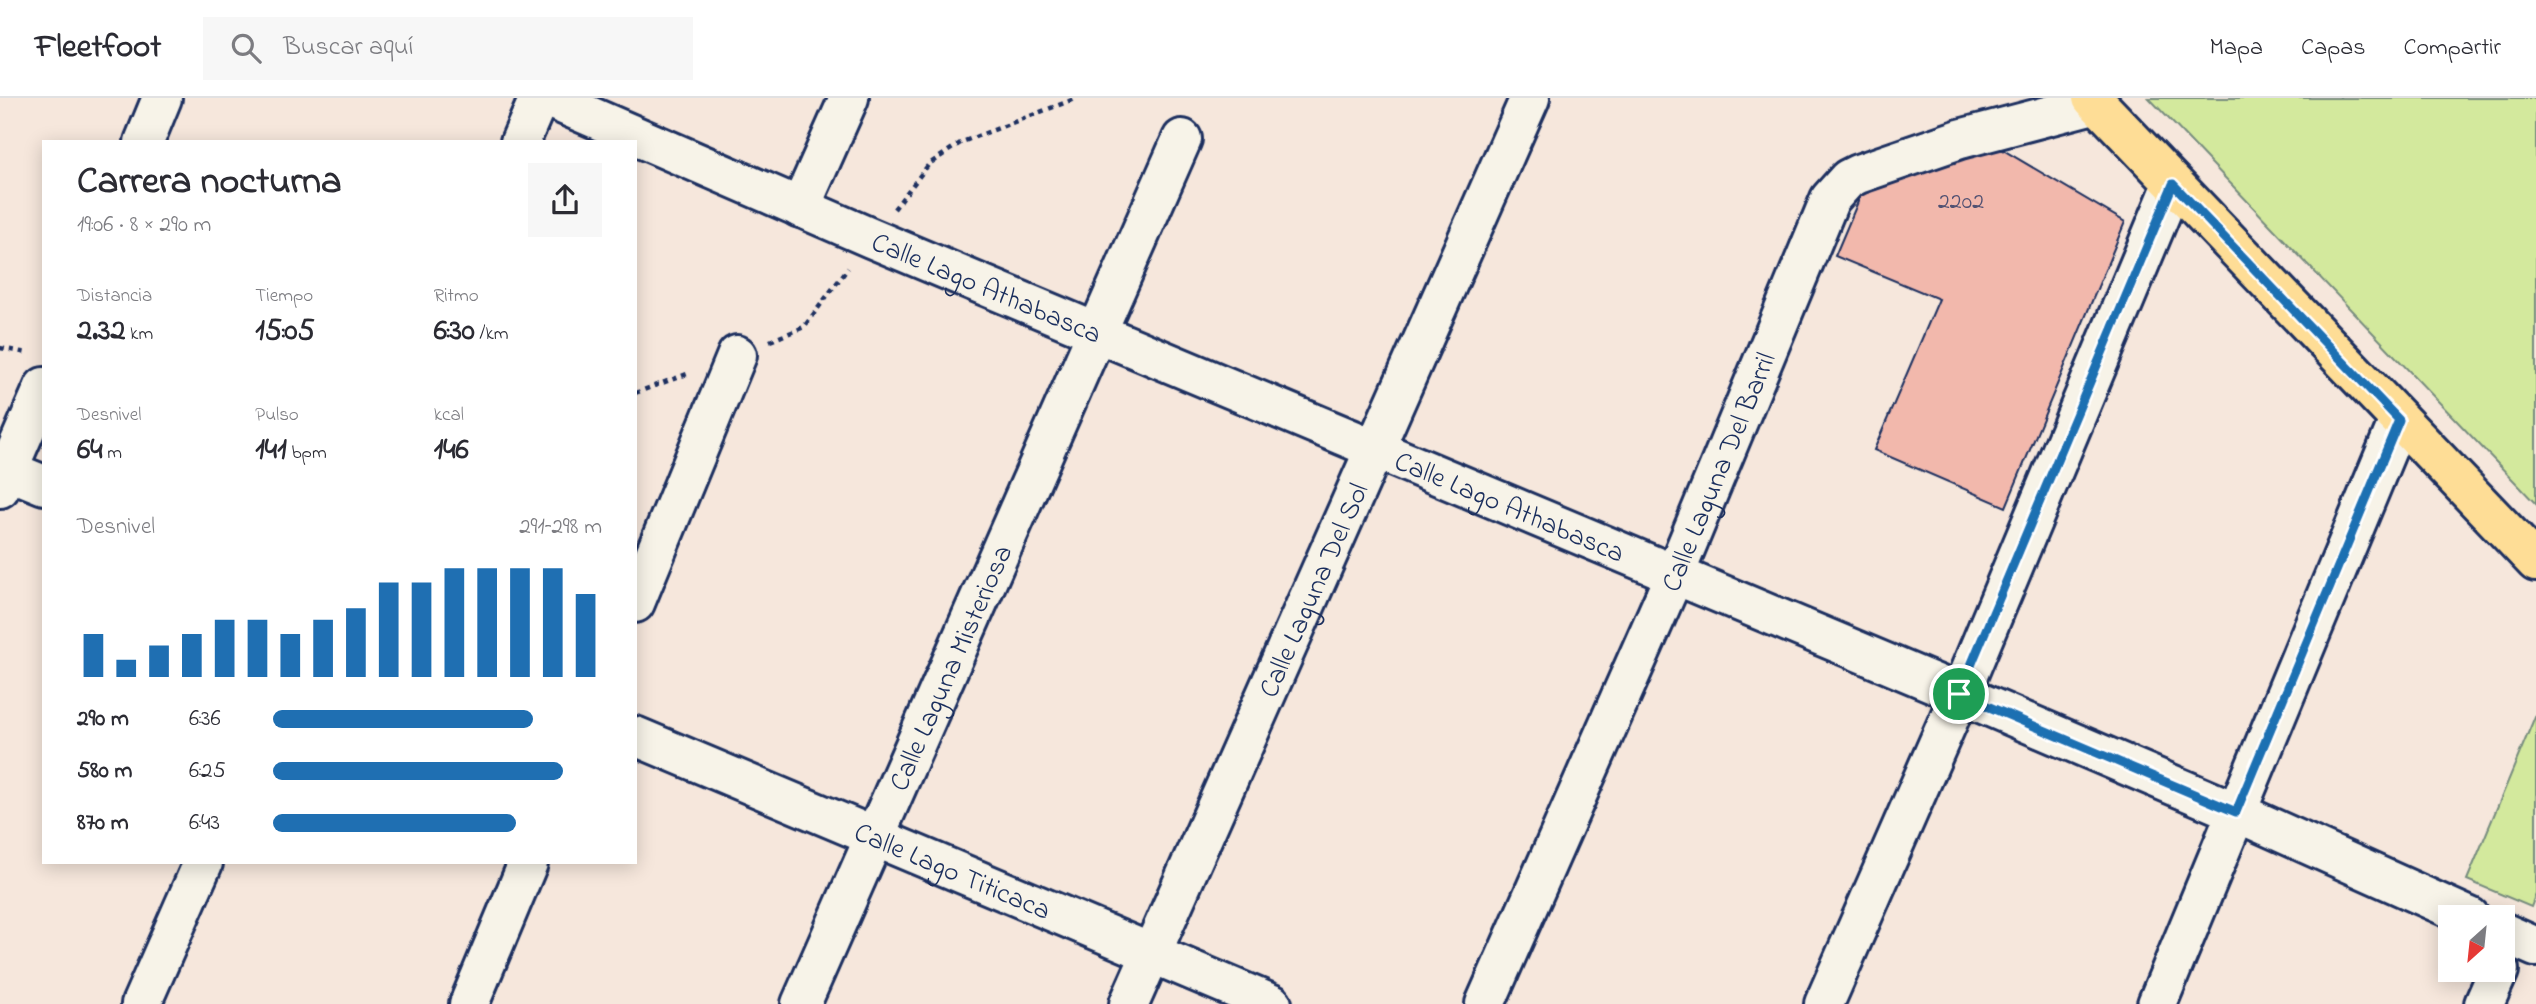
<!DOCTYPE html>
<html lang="es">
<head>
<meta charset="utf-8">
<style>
  body { margin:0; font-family:"Indie Flower",sans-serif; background:#f7f7f7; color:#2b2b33; height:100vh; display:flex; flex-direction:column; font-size:26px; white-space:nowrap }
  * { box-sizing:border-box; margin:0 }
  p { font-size:23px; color:#7c7c81 }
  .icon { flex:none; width:38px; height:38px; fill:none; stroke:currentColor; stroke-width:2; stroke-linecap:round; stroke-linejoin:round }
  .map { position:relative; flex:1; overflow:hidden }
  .drawer { position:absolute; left:42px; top:42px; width:595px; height:724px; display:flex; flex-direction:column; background:#fff; border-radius:0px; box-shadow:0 4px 18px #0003 }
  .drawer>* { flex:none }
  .needle { width:46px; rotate:207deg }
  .buttons { position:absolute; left:2438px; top:807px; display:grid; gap:14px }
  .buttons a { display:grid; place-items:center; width:77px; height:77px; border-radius:0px; background:#fff; box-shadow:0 4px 18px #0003; font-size:35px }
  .pin { position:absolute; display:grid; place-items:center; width:60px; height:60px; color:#fff; margin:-30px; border:4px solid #fff; border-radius:50%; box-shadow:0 2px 7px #0007 }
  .round { display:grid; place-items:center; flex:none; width:74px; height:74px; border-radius:0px; background:#f7f7f7 }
  .overview { display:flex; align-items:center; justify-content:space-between; height:119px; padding:0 35px }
  h1 { font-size:38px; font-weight:700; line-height:52px }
  .stats { display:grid; grid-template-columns:repeat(3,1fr); gap:10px; height:119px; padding:7px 35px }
  .stats div { display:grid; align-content:center }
  .stats b { font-size:30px; font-weight:700 }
  .stats small { font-size:19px; font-weight:400 }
  .stats p { font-size:19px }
  .chart { height:196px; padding:14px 35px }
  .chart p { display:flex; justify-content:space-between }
  .chart svg { width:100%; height:126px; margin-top:7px; stroke:#1f6fb2; stroke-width:6 }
  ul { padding:0 35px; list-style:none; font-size:23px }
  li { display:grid; grid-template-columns:112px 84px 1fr; align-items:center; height:52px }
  li i { height:18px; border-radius:9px; background:#1f6fb2 }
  header { display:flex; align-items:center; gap:42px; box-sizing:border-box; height:98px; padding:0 35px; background:#fff; border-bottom:2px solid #e1e1e2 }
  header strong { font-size:33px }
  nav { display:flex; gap:38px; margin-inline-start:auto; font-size:24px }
  .search { width:490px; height:63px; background:#f7f7f7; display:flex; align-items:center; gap:18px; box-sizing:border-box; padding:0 24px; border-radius:0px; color:#7c7c81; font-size:26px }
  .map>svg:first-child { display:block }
</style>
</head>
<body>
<header>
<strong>Fleetfoot</strong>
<div class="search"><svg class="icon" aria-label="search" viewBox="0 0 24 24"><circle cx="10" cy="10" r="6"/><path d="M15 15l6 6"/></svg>Buscar aquí</div>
<nav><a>Mapa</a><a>Capas</a><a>Compartir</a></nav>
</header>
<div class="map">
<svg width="2536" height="906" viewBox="0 0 2536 906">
  <rect width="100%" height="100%" fill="#f6e7dc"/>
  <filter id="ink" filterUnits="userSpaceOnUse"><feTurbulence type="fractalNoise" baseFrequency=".0143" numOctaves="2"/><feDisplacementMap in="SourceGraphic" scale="14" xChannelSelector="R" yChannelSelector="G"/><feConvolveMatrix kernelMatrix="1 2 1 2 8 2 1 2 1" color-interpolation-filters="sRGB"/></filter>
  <g filter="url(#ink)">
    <path fill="#d3e99d" stroke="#778c7e" stroke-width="2" d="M2149,0H2536V406Z
      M2536,616V796L2531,809L2467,782Z"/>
    <path fill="#f2b8ac" stroke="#1b2f5e" stroke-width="2" d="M1979,49L2003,52L2125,124L2006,409L1874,352L1939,201L1835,158L1865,87Z"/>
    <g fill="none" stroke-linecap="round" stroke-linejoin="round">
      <defs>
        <g id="minor">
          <path id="s1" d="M548,0L871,140L1960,596L2236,714L2470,819"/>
          <path d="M144,44L162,0"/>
          <path d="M520,44L539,0"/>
          <path d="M800,110L849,0"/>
          <path d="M0,369L44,387"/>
          <path d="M0,390L44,289"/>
          <path d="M635,505L737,257"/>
          <path id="s2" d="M635,638L1272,906"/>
          <path d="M2502,834L2536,849"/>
          <path d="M141,906L203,765"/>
          <path d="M469,906L528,765"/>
          <path id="s3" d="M801,906L1182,41"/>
          <path id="s4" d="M1129,906L1530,0"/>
          <path id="s5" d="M1485,906L1674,478L1830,101L1848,81L1858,76L1960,41L2097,5"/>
          <path d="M1824,906L1960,596L2173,86"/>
          <path d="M2157,906L2399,322"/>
          <path d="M2484,906L2499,872"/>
        </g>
        <path id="major" d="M2092,0L2536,464"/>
      </defs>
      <use href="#minor" stroke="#1b2f5e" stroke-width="44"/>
      <use href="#major" stroke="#1b2f5e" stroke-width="44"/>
      <path stroke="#1b2f5e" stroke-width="4.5" stroke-dasharray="5 5" stroke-linecap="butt" d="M894,111L929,66L962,44L1077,0
        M770,243L804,229L848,170
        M0,250L27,255
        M635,295L687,276"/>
      <use href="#minor" stroke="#f7f3e8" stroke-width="38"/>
      <use href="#major" stroke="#fedd96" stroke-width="38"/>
    </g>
  </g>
  <g fill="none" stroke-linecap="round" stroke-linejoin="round" filter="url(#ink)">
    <defs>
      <path id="route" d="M2173,86L2399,322L2236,714L1959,596Z"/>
    </defs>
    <use href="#route" stroke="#fff" stroke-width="14"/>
    <use href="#route" stroke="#1f6fb2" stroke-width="9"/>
  </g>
  <g text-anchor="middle" stroke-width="5" stroke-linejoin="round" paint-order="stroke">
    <g font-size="24" fill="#515172">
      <text x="1961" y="110">2202</text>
    </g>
    <g font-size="28" fill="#1b2f5e" stroke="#f7f3e8">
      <text dy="10" stroke="none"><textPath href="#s1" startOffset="478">Calle Lago Athabasca</textPath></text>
      <text dy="10" stroke="none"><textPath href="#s5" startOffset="581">Calle Laguna Del Barril</textPath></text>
      <text dy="10" stroke="none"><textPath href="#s1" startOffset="1045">Calle Lago Athabasca</textPath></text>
      <text dy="10" stroke="none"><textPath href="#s4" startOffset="453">Calle Laguna Del Sol</textPath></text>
      <text dy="10" stroke="none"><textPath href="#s3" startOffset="368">Calle Laguna Misteriosa</textPath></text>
      <text dy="10" stroke="none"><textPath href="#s2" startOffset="345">Calle Lago Titicaca</textPath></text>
    </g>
  </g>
</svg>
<div class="buttons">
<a><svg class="needle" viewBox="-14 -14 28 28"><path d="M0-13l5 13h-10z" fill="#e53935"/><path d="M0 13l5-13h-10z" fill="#7c7c81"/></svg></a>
</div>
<div class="pin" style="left:1959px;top:596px;background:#1e9e55"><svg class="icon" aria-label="arrive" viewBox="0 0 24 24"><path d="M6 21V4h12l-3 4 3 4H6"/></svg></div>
<section class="drawer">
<div class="overview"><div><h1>Carrera nocturna</h1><p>19:06 · 8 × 290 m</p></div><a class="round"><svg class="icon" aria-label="share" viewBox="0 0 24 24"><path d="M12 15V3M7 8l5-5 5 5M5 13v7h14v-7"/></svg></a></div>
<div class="stats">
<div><p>Distancia</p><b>2.32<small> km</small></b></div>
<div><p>Tiempo</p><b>15:05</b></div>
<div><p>Ritmo</p><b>6:30<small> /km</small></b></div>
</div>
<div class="stats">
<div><p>Desnivel</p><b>64<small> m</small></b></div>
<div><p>Pulso</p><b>141<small> bpm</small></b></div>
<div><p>kcal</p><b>146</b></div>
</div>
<div class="chart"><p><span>Desnivel</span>291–298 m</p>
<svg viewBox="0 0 160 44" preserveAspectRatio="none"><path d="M5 44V29M15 44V38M25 44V33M35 44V29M45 44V24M55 44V24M65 44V29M75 44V24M85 44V20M95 44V11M105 44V11M115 44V6M125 44V6M135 44V6M145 44V6M155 44V15"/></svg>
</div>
<ul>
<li><b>290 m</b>6:36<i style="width:79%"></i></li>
<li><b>580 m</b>6:25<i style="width:88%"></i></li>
<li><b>870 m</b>6:43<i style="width:74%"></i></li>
</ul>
</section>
</div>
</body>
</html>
